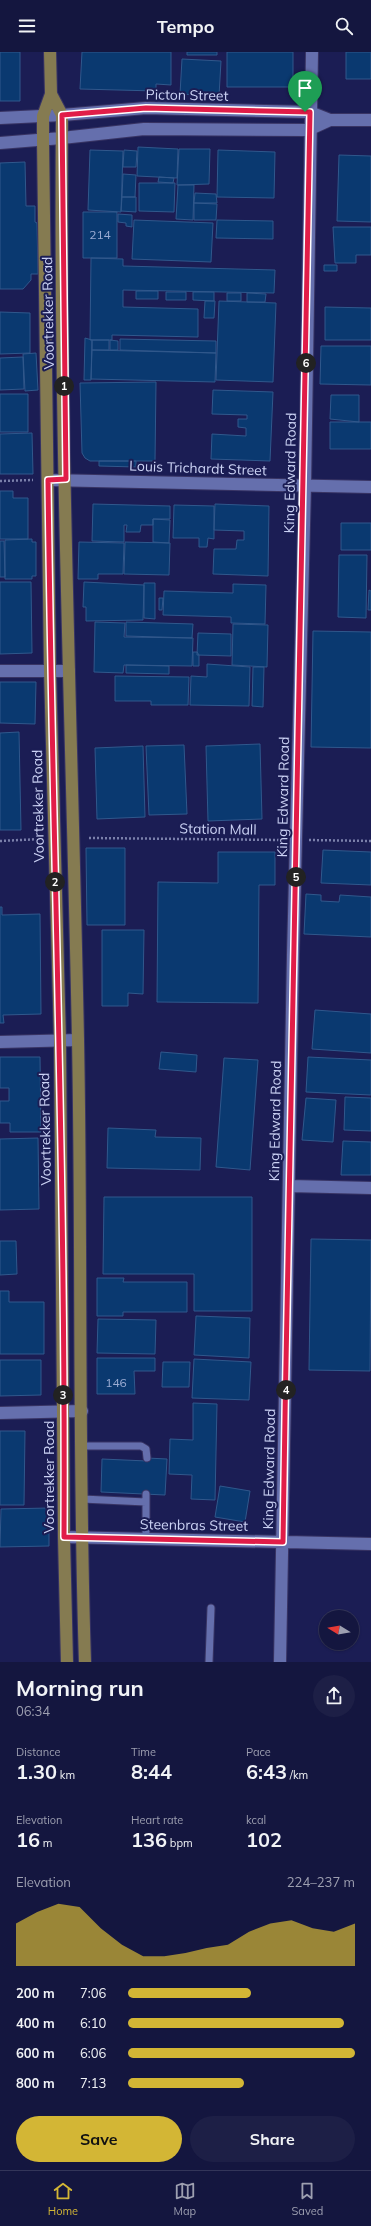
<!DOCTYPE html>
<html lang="en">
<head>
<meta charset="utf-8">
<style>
  body { margin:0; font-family:Mulish,sans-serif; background:#1d1f46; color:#f1f3f6; height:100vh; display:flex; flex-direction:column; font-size:15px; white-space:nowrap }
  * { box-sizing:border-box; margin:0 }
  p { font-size:13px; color:#9d9fb0 }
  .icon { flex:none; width:22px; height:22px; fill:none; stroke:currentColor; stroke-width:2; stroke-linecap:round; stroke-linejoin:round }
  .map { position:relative; height:1610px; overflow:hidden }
  .panel { display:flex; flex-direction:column; background:#14163f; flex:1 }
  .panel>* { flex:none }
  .needle { width:26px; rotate:281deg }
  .controls { position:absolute; left:319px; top:1558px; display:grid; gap:8px }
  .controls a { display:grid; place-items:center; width:40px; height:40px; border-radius:50%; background:#14163f; box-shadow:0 1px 3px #0004,0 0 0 1px #333559; font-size:20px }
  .pin { position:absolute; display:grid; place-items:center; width:34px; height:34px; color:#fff; margin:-41px -17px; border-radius:50% 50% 50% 0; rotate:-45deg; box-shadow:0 0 4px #0007 }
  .pin .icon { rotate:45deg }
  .km { position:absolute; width:20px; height:20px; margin:-10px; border-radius:50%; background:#222; color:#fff; font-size:11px; line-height:20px; text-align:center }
  .round { display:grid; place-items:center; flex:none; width:42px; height:42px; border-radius:21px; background:#1d1f46 }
  .head { display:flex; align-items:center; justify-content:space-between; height:68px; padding:0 16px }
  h1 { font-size:22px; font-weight:700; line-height:30px }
  .figures { display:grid; grid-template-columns:repeat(3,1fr); gap:6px; height:68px; padding:4px 16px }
  .figures div { display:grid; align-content:center }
  .figures b { font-size:20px; font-weight:700 }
  .figures small { font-size:11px; font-weight:400 }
  .figures p { font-size:11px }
  .chart { height:112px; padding:8px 16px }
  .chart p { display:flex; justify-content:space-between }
  .chart svg { width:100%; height:72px; margin-top:4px; fill:#d3b635; opacity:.7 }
  .primary-button { display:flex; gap:8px; margin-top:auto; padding:8px 16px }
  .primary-button a { flex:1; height:46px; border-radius:24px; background:#d3b635; color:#111; font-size:16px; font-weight:700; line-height:46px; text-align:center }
  .primary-button a+a { background:#1d1f46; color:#f1f3f6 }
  ul { padding:0 16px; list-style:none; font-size:13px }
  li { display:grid; grid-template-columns:64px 48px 1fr; align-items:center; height:30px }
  li i { height:10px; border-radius:5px; background:#d3b635 }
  header { display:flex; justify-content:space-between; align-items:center; height:52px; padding:0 16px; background:#14163f; font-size:18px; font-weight:700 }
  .dock { display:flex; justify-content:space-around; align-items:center; height:56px; border-top:1px solid #333559; background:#14163f; font-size:11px; color:#9d9fb0 }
  .dock a { display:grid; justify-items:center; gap:2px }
  .dock .on { color:#d3b635 }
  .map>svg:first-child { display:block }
</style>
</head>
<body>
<header><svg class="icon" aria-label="menu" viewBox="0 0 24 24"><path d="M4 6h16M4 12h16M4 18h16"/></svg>Tempo<svg class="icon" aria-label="search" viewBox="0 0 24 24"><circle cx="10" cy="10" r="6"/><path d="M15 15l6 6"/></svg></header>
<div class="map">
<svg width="371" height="1610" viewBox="0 0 371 1610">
  <rect width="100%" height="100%" fill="#1b1d54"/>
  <path fill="#0a3970" stroke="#30588c" d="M0,0H20V49H0Z
    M82,0H171V33L156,32V39L80,37Z
    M187,0H217V3H187Z
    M227,0H293V35H227Z
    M346,0H371V27H346Z
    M182,7L221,9L219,44L180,42Z
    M138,95L178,97L177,126L137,124Z
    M179,97H210L209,132L177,133Z
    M90,98L123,99L121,160L88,158Z
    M124,98L137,99L136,115H123Z
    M218,98L275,100L274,146L217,145Z
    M339,103L371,104V170L337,169Z
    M25,110L26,154H35V170L37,171L38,222H31V228L23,237H0V111Z
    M123,122L136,123L135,145H122Z
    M159,125L174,126L173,131L158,130Z
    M139,131H175L174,160L139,159Z
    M178,133H194L193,168L176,167Z
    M195,141L216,142L217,151H194Z
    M122,145H136V160L121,159Z
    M194,151L217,152L216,168H194Z
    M83,160H117V206H83Z
    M118,162L132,163V175L126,174V171L118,170Z
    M134,168L213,171L211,210L132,207Z
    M217,168L273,169V187L216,186Z
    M333,175H371V203H356V211H335Z
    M91,206L123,207V214L275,218L274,241L123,238V255L198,257V285L112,283V288H90Z
    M324,213H337V219H324Z
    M136,239H158V247H136Z
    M166,240H186V248H166Z
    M193,240H214V249L193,248Z
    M227,241H241V249H227Z
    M247,241L266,242L265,250H247Z
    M205,249H215L214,266H204Z
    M219,249L276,251L273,330L216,328Z
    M325,255L371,256V288H325Z
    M0,260L30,261V301L0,302Z
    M85,286L92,288L91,328H84Z
    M120,287L216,289V301L120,298Z
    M92,288H109V298H92Z
    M110,288L118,289V298H110Z
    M321,294H371V333L320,332Z
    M92,298L216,301L215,330L91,327Z
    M36,301L38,338L25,339L23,302Z
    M23,305L24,337L0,338V306Z
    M156,330L155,409H90L85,406L82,401L80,331Z
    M213,338L273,340L270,409L211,407L212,382L246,384V376L238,375V367H247V363L212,362Z
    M0,342H28V380H0Z
    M331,343H359V370L330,367Z
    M330,370H371V397H330Z
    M32,381L33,422H0V382Z
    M99,409H136V415L99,414Z
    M0,439H13V446H28V487H0Z
    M93,452L170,454V467H153V473H141L140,480H126L127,473H124V490L92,489Z
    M215,452L269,454L268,524L213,522L214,497H236L237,488H244V479L214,478Z
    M174,453L214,454V487L208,486L207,495H199V486H173Z
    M153,467L170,468L169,491L153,490Z
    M341,471H371V498H341Z
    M32,487V490H36V524H32V527H5V488Z
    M0,489H4L5,525H0Z
    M79,490L124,491L123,522H98V527H78Z
    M125,490L170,491L169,523L124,522Z
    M339,503H367L366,566L338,565Z
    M0,530H31L32,601L0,602Z
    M84,530L144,533L143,568L86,569V555H83Z
    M144,531H155V567L144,566Z
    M233,532L266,533L265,572L231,571V565L163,563L164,539L233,541Z
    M369,538L371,539V558H368Z
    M159,546H163L162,558H159Z
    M95,570L125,571L124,585L193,586L192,614L124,613L123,621L94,620Z
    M126,570L193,572L192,586L126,584Z
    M233,572L268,573L267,615L232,613Z
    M313,579L371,580V696L311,695Z
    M198,581L231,582V604L197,603Z
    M193,600H197L199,603V614H193Z
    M207,612L250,615L249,654L190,653L191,624L207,625Z
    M126,613L169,614V622L126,621Z
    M253,615H264L263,655L252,654Z
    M115,624L189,625L188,653H151V649H115Z
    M0,630H36L35,672L0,671Z
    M19,680L21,778H0V681Z
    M260,692L262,767L208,769L206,694Z
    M184,693L187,762L149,763L146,694Z
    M143,694L145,765L97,767L95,696Z
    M86,796H125V873H87Z
    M323,798L371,800V833L321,831Z
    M218,800H275V833H259L258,951L157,950L158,830L218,831Z
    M306,842L321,843V849L339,850L340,843L371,845V885L304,882Z
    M0,855H2V863L40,862L41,962L3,963L4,971H0Z
    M102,878H144L143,942L128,941V954H102Z
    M315,958L371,962V1001L312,997Z
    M161,1000L197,1003L196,1020L159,1017Z
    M0,1005H40L41,1080H10V1071H0V1049H9V1036H0Z
    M308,1005L371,1008V1043L306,1040Z
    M224,1006L258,1008L250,1118L216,1115Z
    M345,1045L371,1046V1079L344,1078Z
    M306,1046L336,1048L333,1090L302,1088Z
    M108,1076L156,1078L155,1085L201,1086L200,1118L107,1116Z
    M38,1086L39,1157L0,1158V1087Z
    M343,1089L371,1090V1123H341Z
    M104,1145H252V1259H194V1222H103Z
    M311,1187L371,1188L370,1319L309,1318Z
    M0,1189H16L17,1222L0,1223Z
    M97,1226H124L123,1230H187V1260H123V1264H97Z
    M0,1239H9V1250H44V1302H0Z
    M196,1264L250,1266L249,1306L194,1303Z
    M98,1267L156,1268L155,1302L97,1301Z
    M97,1306H155V1319H134L135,1342H97Z
    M194,1307L251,1310L249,1348L192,1346Z
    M0,1308H41V1343L0,1344Z
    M163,1310H190L189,1335H162Z
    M193,1351L217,1352L215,1448L191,1447L192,1423L169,1422L170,1387L193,1388Z
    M0,1379H25L24,1453H0Z
    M147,1406L167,1407L165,1443L101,1440L102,1407L147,1409Z
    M220,1434L250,1439L245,1470L215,1465Z
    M49,1456V1494L0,1495L1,1457Z"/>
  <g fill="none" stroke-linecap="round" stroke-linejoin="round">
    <defs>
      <path id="service" d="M82,1394H141L146,1397L147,1406
        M82,1447L146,1450
        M146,1486V1442
        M209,1610L211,1556"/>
      <path id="minor" d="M62,63L146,56L310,60L330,68H371
        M62,86L144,77L308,78L330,68
        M48,428L371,435
        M0,619H69
        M0,990L78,988
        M290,1134L371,1136
        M0,1361L82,1359
        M64,1485L371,1492
        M280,1610L293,903L305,434L312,0"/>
      <path id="secondary" d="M0,66L62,63
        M0,91L62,86"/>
      <path id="primary" d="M50,0L51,42L43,64V88L50,618L60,989L64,1485L67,1610
        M51,42L62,63C59,371 72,680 78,988C82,1195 78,1403 85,1610"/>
    </defs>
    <use href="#service" stroke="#383464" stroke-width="9"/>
    <use href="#minor" stroke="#383464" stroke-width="14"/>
    <use href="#secondary" stroke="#383464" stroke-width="14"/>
    <use href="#primary" stroke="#383464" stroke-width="14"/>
    <path stroke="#7b80ab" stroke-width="2.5" stroke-dasharray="2 2" stroke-linecap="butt" d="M0,429L33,428
      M89,786L282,788
      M309,788L371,789
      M0,789L41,787"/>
    <use href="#service" stroke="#656fad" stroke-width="7"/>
    <use href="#minor" stroke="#656fad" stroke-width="12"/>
    <use href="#secondary" stroke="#656fad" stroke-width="12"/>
    <use href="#primary" stroke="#857b51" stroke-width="12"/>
  </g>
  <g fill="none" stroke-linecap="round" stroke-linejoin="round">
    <defs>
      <path id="route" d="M146,56L310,60C304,536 290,1013 283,1490L64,1485C66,1133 52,780 48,428L66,427L62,63Z"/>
    </defs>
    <use href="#route" stroke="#fff" stroke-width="8"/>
    <use href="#route" stroke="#e11d48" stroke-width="5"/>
  </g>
  <g text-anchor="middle" stroke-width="4" stroke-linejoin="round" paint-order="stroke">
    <g font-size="12" fill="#9bacd3">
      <text x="100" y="187">214</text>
      <text x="116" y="1335">146</text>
    </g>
    <g font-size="14" fill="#cbd2f4" stroke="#1b1d54">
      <text transform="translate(187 43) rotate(1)" y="5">Picton Street</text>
      <text transform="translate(48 261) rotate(-91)" y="5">Voortrekker Road</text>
      <text transform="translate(198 416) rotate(2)" y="5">Louis Trichardt Street</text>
      <text transform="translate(290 421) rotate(-89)" y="5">King Edward Road</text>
      <text transform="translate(283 745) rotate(-89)" y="5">King Edward Road</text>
      <text transform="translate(38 754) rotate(-91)" y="5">Voortrekker Road</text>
      <text transform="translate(218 777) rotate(1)" y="5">Station Mall</text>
      <text transform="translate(275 1069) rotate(-89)" y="5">King Edward Road</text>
      <text transform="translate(45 1077) rotate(-91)" y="5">Voortrekker Road</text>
      <text transform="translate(269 1417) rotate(-89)" y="5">King Edward Road</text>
      <text transform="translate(49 1425) rotate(-90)" y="5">Voortrekker Road</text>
      <text transform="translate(194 1473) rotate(1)" y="5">Steenbras Street</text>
    </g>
  </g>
</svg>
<div class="controls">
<a><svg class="needle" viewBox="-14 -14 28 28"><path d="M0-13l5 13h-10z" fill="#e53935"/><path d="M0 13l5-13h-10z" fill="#9d9fb0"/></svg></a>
</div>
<div class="pin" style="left:305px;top:60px;background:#1e9e55"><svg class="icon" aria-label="arrive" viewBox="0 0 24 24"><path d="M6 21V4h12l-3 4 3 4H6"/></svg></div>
<b class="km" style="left:64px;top:334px">1</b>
<b class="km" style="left:55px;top:830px">2</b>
<b class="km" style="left:63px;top:1343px">3</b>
<b class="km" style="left:286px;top:1338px">4</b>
<b class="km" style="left:296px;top:825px">5</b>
<b class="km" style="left:306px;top:311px">6</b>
</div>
<section class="panel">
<div class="head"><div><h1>Morning run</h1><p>06:34</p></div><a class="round"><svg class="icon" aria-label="share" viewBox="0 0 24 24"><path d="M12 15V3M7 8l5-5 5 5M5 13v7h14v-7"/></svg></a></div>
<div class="figures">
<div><p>Distance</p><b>1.30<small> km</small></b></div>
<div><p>Time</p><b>8:44</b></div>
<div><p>Pace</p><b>6:43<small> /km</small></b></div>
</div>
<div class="figures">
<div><p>Elevation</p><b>16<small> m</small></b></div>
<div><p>Heart rate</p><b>136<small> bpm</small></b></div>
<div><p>kcal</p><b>102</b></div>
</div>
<div class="chart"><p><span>Elevation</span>224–237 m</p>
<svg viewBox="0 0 160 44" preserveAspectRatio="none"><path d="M0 44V18L10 11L20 6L30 8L40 21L50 31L60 38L70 38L80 36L90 33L100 31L110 23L120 18L130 16L140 21L150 23L160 18V44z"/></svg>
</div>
<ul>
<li><b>200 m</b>7:06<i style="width:54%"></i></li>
<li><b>400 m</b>6:10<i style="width:95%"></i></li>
<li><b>600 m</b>6:06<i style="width:100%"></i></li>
<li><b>800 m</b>7:13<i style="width:51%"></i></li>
</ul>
<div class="primary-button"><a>Save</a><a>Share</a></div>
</section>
<nav class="dock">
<a class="on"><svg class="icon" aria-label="home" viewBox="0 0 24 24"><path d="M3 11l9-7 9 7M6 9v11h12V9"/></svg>Home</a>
<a><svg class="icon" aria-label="map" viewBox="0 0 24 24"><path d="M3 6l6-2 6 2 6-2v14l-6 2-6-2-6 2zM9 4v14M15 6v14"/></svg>Map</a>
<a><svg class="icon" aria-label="saved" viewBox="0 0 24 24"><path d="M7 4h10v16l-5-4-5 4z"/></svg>Saved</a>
</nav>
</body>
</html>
